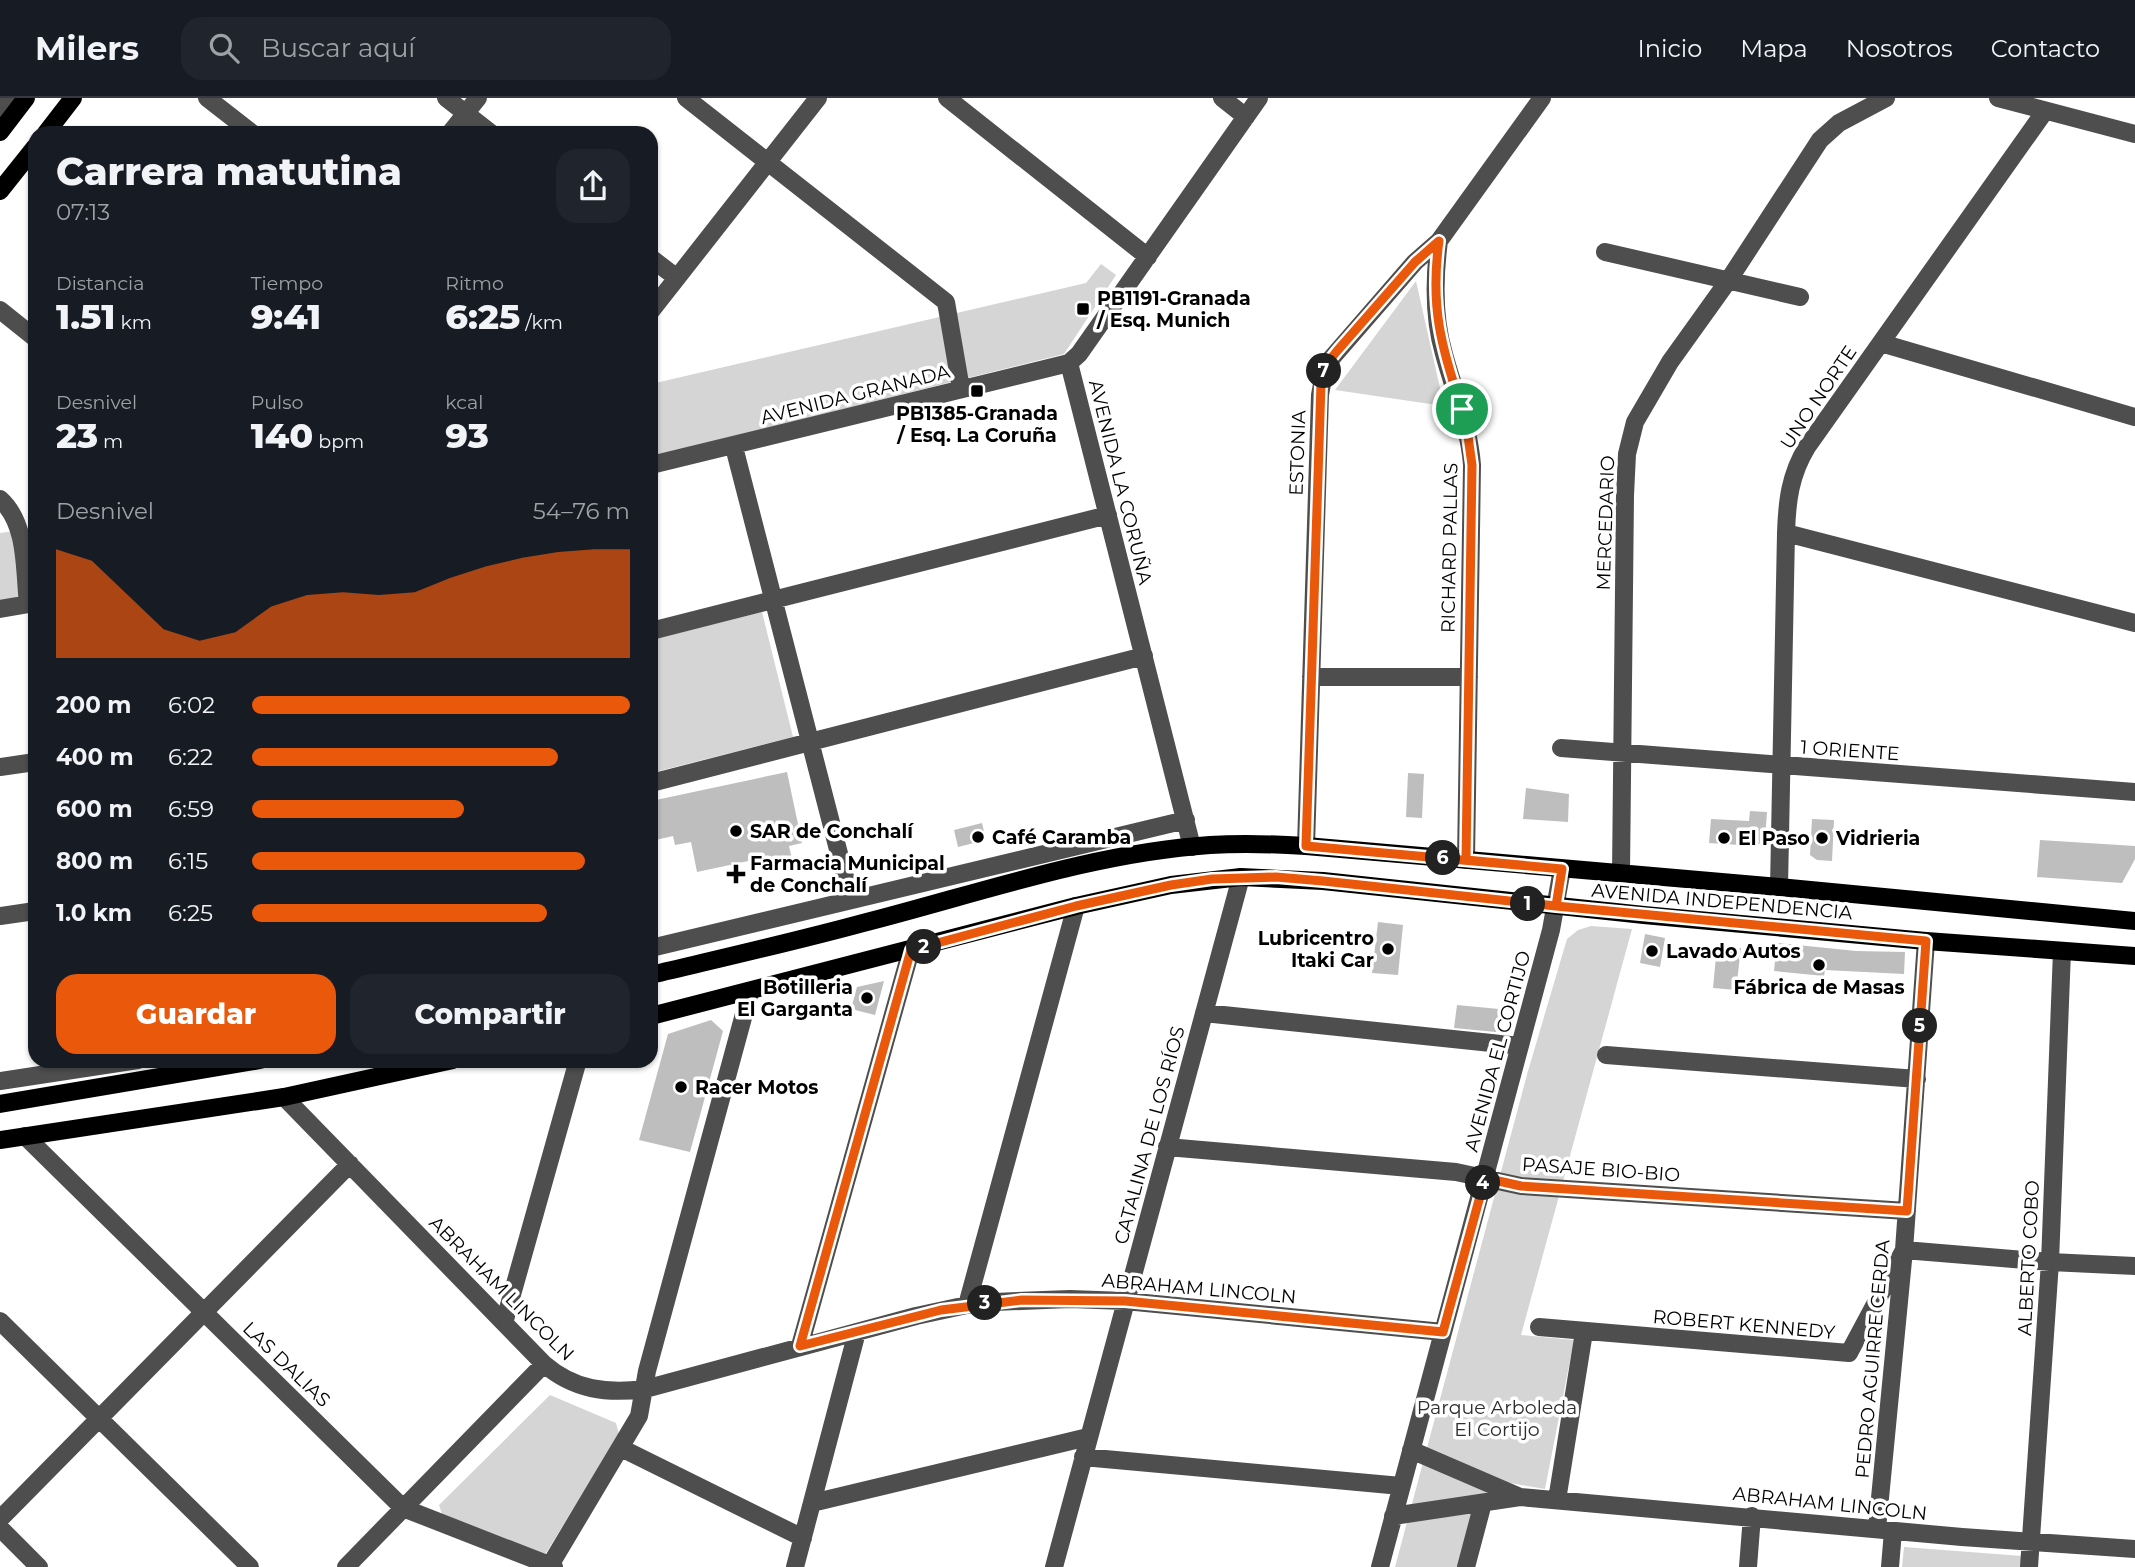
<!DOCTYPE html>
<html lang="es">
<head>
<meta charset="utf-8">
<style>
  body { margin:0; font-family:Montserrat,sans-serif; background:#20242c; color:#f1f3f6; height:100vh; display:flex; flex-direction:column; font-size:26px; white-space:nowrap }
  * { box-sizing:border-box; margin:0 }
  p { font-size:23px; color:#9ea1a6 }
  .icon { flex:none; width:38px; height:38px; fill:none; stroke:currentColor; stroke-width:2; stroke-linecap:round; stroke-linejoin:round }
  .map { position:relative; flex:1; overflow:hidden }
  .side { position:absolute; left:28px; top:28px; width:630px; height:942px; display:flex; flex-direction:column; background:#171b24; border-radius:21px; box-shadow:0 2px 5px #0004 }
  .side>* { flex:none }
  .pin { position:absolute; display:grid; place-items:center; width:60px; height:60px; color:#fff; margin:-30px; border:4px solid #fff; border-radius:50%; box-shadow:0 2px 7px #0007 }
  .km { position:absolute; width:35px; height:35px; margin:-18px; border-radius:50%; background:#222; color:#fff; font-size:19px; line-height:35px; text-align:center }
  .round { display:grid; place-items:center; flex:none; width:74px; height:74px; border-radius:21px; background:#20242c }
  .headline { display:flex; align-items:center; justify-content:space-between; height:119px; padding:0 28px }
  h1 { font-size:38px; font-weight:800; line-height:52px }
  .metrics { display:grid; grid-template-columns:repeat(3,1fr); gap:10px; height:119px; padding:7px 28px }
  .metrics div { display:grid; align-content:center }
  .metrics b { font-size:35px; font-weight:800 }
  .metrics small { font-size:19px; font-weight:400 }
  .metrics p { font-size:19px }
  .chart { height:196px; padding:14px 28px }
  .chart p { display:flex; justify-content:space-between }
  .chart svg { width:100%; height:126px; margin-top:7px; fill:#ea580c; opacity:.7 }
  .button { display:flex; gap:14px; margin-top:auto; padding:14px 28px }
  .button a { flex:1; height:80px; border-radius:21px; background:#ea580c; color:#fff; font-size:28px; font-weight:800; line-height:80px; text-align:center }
  .button a+a { background:#20242c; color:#f1f3f6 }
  ul { padding:0 28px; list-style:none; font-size:23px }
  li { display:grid; grid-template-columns:112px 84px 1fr; align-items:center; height:52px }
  li i { height:18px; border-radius:9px; background:#ea580c }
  header { display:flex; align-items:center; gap:42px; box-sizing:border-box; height:98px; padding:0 35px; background:#171b24; border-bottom:2px solid #363941 }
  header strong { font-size:33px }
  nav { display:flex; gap:38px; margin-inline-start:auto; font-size:24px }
  .search { width:490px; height:63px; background:#20242c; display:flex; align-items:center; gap:18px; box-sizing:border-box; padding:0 24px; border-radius:21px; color:#9ea1a6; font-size:26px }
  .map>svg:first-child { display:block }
</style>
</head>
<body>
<header>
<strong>Milers</strong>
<div class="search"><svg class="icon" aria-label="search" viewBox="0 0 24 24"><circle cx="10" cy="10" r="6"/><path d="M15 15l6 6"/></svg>Buscar aquí</div>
<nav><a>Inicio</a><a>Mapa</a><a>Nosotros</a><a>Contacto</a></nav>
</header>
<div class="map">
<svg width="2135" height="1469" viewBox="0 0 2135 1469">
  <rect width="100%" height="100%" fill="#fff"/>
  <path fill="#d5d5d5" d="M1101,166L1116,177L1064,256L651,359V286L1086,185Z
    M1416,183L1444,308L1335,292Z
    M35,430V498L0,502V435Z
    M762,514L793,639L651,675V542Z
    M1591,828L1632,831L1521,1237L1574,1242L1545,1391L1492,1382L1467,1469H1395L1528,973L1567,841L1578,832Z
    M550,1297L616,1325L619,1336L543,1460L443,1419L439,1407Z
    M1904,1449L2022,1458L2021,1469H1902Z"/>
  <path fill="#bebebe" d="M787,674L802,745L789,748L792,761L755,769L753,762L697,774L691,744L675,747L673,738L651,743V703Z
    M1408,675L1424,676L1422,720L1406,719Z
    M1526,690L1569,696L1568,724L1523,721Z
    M1750,713L1767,714L1765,742L1756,748L1709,745L1711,721L1749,723Z
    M1812,721L1834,722L1832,763L1817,762L1810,757Z
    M982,725L986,742L958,749L954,732Z
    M2040,742L2135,748V761L2122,785L2037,779Z
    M1378,824L1403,827L1398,877L1372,875Z
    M1645,836L1665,840L1660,869L1640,865Z
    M1777,845L1856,853L1905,854L1904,876L1825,872L1824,878L1774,873Z
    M1717,848L1741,850L1736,892L1713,890Z
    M884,883L875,917L851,911L857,889Z
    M1457,907L1499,911L1496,934L1454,930Z
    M711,922L723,933L690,1054L639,1042L668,936Z"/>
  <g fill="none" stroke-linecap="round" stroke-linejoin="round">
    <path stroke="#4e4e4e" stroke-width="18" d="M7,0L9,22
      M207,0L252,35
      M446,0L491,35
      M686,0L946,204L961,291
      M947,0L1148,159
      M1222,0L1246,19
      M1998,0L2135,36
      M450,35L478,0
      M1439,143C1434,181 1433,219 1444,256C1454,293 1469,328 1472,367L1466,762
      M1605,154L1800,199
      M651,160L677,180
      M0,212L35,240
      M651,213L818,0
      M1881,245L2135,319
      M1069,265L1192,749
      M734,349L851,802
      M651,367L1069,265L1079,256L1259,0
      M0,401C28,426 24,472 28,506
      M1786,435L2135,525
      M0,511L35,505
      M651,533L1108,417
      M1311,579H1469
      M1561,650L2135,694
      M0,669L35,664
      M651,685L1144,558
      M1306,748L1320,297L1324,275L1329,263L1415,164L1439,143L1542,0
      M1621,775L1625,397L1627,356L1635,324L1670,264L1728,183L1820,42L1839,25L1886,0
      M1779,789L1786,435C1787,403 1790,377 1807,349L2045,13
      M0,818L35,813
      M651,850L1186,722
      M1204,915L1520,948
      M1606,957L1917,981
      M0,983L138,962
      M284,999L544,1266C574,1292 607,1296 645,1291L916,1218L967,1207L994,1204L1070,1201L1125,1203L1443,1234
      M25,1038L403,1410L554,1469
      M1167,1049L1456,1074L1521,1088L1907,1113
      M967,1207L1076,808
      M0,1223L250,1469
      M504,1225L578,962
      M1539,1229L1849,1255L1904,1152L2050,1164L2135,1168
      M800,1248L911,852
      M621,1350L803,1440
      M1411,1352L1520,1399
      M1083,1359L1401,1388
      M1557,1402L1584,1234
      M812,1405L1088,1339
      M1393,1418L1520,1399L1962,1439L2135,1451
      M0,1421L350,1066
      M0,1430L39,1469
      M1877,1431L1904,1152L1926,843
      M346,1469L544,1266
      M549,1469L639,1318L647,1273L750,894
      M795,1469L857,1234
      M1054,1469L1241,779
      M1380,1469L1551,832L1562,771
      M1466,1469L1483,1405
      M1748,1469L1752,1418
      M1890,1469L1893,1433
      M2029,1469L2050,1164L2062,853"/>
    <path stroke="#000" stroke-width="18" d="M0,34L26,0
      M46,35L73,0
      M0,93L35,49
      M651,877C722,860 793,844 863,825C977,796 1092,755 1210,747C1242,745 1274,746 1306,748L1779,789L2135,823
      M651,918L1076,808L1171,787L1241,779L1323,783L1644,817L1926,843L2135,858
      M0,1006L260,962
      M0,1042L284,999L453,962"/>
  </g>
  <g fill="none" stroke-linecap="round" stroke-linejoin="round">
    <defs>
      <path id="route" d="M1462,311L1467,331L1472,367L1466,762L1562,771L1556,808L1323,783L1276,779L1212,781L1171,787L1076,808L911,852L800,1248L941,1212L1022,1202L1125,1203L1443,1234L1485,1080L1521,1088L1907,1113L1926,843L1556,808L1562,771L1306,748L1321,286L1329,263L1337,253L1415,164L1439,143C1430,208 1441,249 1462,311"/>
    </defs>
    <use href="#route" stroke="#fff" stroke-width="14"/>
    <use href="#route" stroke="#ea580c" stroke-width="9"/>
  </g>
  <g fill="#000" stroke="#fff" stroke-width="2.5">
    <rect x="1076" y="204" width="14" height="14" rx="3.5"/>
    <rect x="970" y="286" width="14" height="14" rx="3.5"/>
    <circle cx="736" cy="733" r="7"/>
    <circle cx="978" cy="739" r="7"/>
    <circle cx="1724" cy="740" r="7"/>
    <circle cx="1822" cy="740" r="7"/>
    <path d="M732.5 765.5h7v7h7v7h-7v7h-7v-7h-7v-7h7z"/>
    <circle cx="1388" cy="851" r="7"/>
    <circle cx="1652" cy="853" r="7"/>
    <circle cx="1819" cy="867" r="7"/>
    <circle cx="867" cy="900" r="7"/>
    <circle cx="681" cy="989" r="7"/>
  </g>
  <g text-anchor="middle" stroke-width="7" stroke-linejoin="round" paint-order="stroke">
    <g font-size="19" font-weight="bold" fill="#000" stroke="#fff" text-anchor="start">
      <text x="1097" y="207">PB1191-Granada<tspan x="1097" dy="22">/ Esq. Munich</tspan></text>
      <text x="977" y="322" text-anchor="middle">PB1385-Granada<tspan x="977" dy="22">/ Esq. La Coruña</tspan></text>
      <text x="750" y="740">SAR de Conchalí</text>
      <text x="992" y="746">Café Caramba</text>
      <text x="1738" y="747">El Paso</text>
      <text x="1836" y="747">Vidrieria</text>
      <text x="750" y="772">Farmacia Municipal<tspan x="750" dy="22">de Conchalí</tspan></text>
      <text x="1374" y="847" text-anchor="end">Lubricentro<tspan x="1374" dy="22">Itaki Car</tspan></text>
      <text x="1666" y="860">Lavado Autos</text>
      <text x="853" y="896" text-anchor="end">Botilleria<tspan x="853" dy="22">El Garganta</tspan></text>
      <text x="1819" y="896" text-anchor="middle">Fábrica de Masas</text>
      <text x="695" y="996">Racer Motos</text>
    </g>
    <g font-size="19" fill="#000" stroke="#fff">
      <text transform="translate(855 296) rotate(-14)" y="7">AVENIDA GRANADA</text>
      <text transform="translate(1818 299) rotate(-56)" y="7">UNO NORTE</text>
      <text transform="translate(1297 355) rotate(-88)" y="7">ESTONIA</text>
      <text transform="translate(1121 384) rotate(76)" y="7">AVENIDA LA CORUÑA</text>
      <text transform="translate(1605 425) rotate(-88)" y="7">MERCEDARIO</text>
      <text transform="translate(1449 450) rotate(-89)" y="7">RICHARD PALLAS</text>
      <text transform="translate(1850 652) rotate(4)" y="7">1 ORIENTE</text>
      <text transform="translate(1722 803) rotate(5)" y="7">AVENIDA INDEPENDENCIA</text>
      <text transform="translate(1497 953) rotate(-75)" y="7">AVENIDA EL CORTIJO</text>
      <text transform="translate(1149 1037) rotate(-75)" y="7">CATALINA DE LOS RÍOS</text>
      <text transform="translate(1601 1071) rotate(4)" y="7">PASAJE BIO-BIO</text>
      <text transform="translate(2028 1160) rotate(-87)" y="7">ALBERTO COBO</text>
      <text transform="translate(502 1190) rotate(45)" y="7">ABRAHAM LINCOLN</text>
      <text transform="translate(1199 1190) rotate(5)" y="7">ABRAHAM LINCOLN</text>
      <text transform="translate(1744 1226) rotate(5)" y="7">ROBERT KENNEDY</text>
      <text transform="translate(1872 1261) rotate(-85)" y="7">PEDRO AGUIRRE CERDA</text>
      <text transform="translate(287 1266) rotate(44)" y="7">LAS DALIAS</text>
      <text transform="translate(1830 1405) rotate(6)" y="7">ABRAHAM LINCOLN</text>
    </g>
    <g font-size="19" fill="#2c2c2c" stroke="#fff">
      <text x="1497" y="1316">Parque Arboleda<tspan x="1497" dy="22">El Cortijo</tspan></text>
    </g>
  </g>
</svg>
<div class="pin" style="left:1462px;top:311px;background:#1e9e55"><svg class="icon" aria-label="arrive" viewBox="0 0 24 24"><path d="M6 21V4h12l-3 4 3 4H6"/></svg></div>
<b class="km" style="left:1528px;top:806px">1</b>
<b class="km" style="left:924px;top:849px">2</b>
<b class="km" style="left:985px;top:1205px">3</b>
<b class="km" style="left:1483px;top:1085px">4</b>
<b class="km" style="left:1920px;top:928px">5</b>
<b class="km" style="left:1443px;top:760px">6</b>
<b class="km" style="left:1324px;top:273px">7</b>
<section class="side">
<div class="headline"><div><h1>Carrera matutina</h1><p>07:13</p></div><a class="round"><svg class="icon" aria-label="share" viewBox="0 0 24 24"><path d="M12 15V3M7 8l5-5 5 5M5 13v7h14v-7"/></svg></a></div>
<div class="metrics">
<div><p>Distancia</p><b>1.51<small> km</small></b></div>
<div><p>Tiempo</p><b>9:41</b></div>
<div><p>Ritmo</p><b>6:25<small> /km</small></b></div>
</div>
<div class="metrics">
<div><p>Desnivel</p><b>23<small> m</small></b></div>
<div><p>Pulso</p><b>140<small> bpm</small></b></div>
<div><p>kcal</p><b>93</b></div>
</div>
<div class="chart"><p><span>Desnivel</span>54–76 m</p>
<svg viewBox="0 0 160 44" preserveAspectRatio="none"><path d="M0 44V6L10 10L20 22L30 34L40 38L50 35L60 26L70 22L80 21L90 22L100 21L110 16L120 12L130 9L140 7L150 6L160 6V44z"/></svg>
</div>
<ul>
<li><b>200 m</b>6:02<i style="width:100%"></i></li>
<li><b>400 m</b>6:22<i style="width:81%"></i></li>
<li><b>600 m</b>6:59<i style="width:56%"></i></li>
<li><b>800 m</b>6:15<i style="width:88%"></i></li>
<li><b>1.0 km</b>6:25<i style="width:78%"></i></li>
</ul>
<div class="button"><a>Guardar</a><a>Compartir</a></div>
</section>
</div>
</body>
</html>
